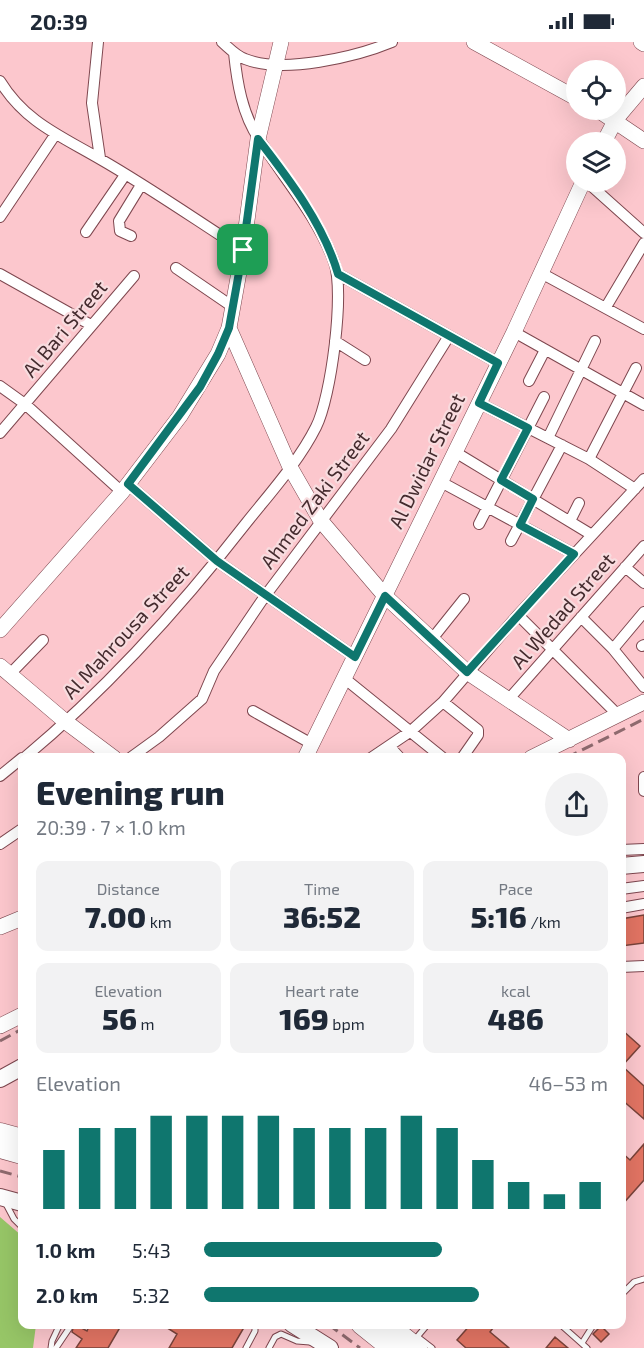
<!DOCTYPE html>
<html lang="en">
<head>
<meta charset="utf-8">
<style>
  body { margin:0; font-family:"Exo 2",sans-serif; background:#f2f2f3; color:#1f2937; height:100vh; display:flex; flex-direction:column; font-size:22px; white-space:nowrap }
  * { box-sizing:border-box; margin:0 }
  p { font-size:20px; color:#747a83 }
  .icon { flex:none; width:33px; height:33px; fill:none; stroke:currentColor; stroke-width:2; stroke-linecap:round; stroke-linejoin:round }
  .map { position:relative; flex:1; overflow:hidden }
  .drawer { position:absolute; left:18px; top:711px; width:608px; height:576px; display:flex; flex-direction:column; background:#fff; border-radius:12px; box-shadow:0 6px 24px #0002 }
  .drawer>* { flex:none }
  .controls { position:absolute; left:566px; top:18px; display:grid; gap:12px }
  .controls a { display:grid; place-items:center; width:60px; height:60px; border-radius:50%; background:#fff; box-shadow:0 6px 24px #0002; font-size:30px }
  .pin { position:absolute; display:grid; place-items:center; width:51px; height:51px; color:#fff; margin:-26px; border-radius:12px; box-shadow:0 3px 9px #0006 }
  .round { display:grid; place-items:center; flex:none; width:63px; height:63px; border-radius:32px; background:#f2f2f3 }
  .headline { display:flex; align-items:center; justify-content:space-between; height:102px; padding:0 18px }
  h1 { font-size:33px; font-weight:800; line-height:45px }
  .metrics { display:grid; grid-template-columns:repeat(3,1fr); gap:9px; height:102px; padding:6px 18px }
  .metrics div { display:grid; align-content:center; border-radius:12px; background:#f2f2f3; text-align:center }
  .metrics b { font-size:30px; font-weight:800 }
  .metrics small { font-size:16px; font-weight:400 }
  .metrics p { font-size:16px }
  .chart { height:168px; padding:12px 18px }
  .chart p { display:flex; justify-content:space-between }
  .chart svg { width:100%; height:108px; margin-top:6px; stroke:#0f766e; stroke-width:6 }
  ul { padding:0 18px; list-style:none; font-size:20px }
  li { display:grid; grid-template-columns:96px 72px 1fr; align-items:center; height:45px }
  li i { height:15px; border-radius:8px; background:#0f766e }
  .status { display:flex; justify-content:space-between; align-items:center; height:42px; padding:0 30px; background:#fff; direction:ltr }
  .status svg { height:16px; fill:currentColor }
  .map>svg:first-child { display:block }
</style>
</head>
<body>
<div class="status"><b>20:39</b><svg viewBox="0 0 49 12"><path d="M0 12V9h3v3zM5 12V6h3v6zM10 12V3h3v9zM15 12V0h3v12zM26 1h20v11H26zM47 4h2v5h-2z"/></svg></div>
<div class="map">
<svg width="644" height="1306" viewBox="0 0 644 1306">
  <rect width="100%" height="100%" fill="#fcc7cd"/>
  <path fill="#97c667" d="M0,1175L22,1194V1282L36,1283L33,1306H0Z"/>
  <path fill="#e27463" stroke="#79433a" stroke-width="1.5" d="M644,873V901L621,904V877Z
    M621,987L640,1004L622,1024L644,1044V1077L621,1057Z
    M644,1102V1138L621,1164V1110L630,1118Z
    M74,1282L87,1289L90,1282H122L108,1306H76L82,1297L72,1290Z
    M161,1282H246L232,1306H169L177,1292Z
    M471,1282H496L490,1290L509,1306H466L457,1298Z
    M601,1284L609,1292L601,1300L593,1292Z
    M555,1295L568,1306H546Z"/>
  <g fill="none" stroke-linecap="round" stroke-linejoin="round">
    <defs>
      <path id="lane" d="M5,1160L14,1177L22,1185
        M621,1253L634,1240L644,1237
        M561,1283L587,1306
        M417,1295L428,1282
        M419,1296L432,1306
        M582,1301L594,1282
        M51,1306L52,1299L60,1282
        M56,1306L70,1285
        M246,1306L255,1289V1282
        M269,1306L275,1295L281,1292L297,1299L310,1300"/>
      <path id="street" d="M98,0L92,61L100,116
        M222,0C229,6 236,14 245,17C283,32 356,15 392,0
        M0,39C25,80 61,94 100,117C149,145 196,178 243,208
        M587,140L644,191
        M0,175L55,93
        M86,190L125,133
        M131,194L120,189L119,179L141,143
        M176,226L233,265
        M541,231L644,287
        M0,232L91,283
        M338,232L498,321
        M606,265L644,201
        M514,290L644,363
        M335,299L365,318
        M529,339L545,308
        M0,344L25,362L122,450
        M479,361L589,417L635,447
        M0,391L134,234
        M548,396L595,299
        M455,410L592,493
        M589,417L636,326
        M441,440L574,512
        M128,442L217,519L355,615
        M570,479L579,461
        M479,482L544,355
        M511,499L562,403
        M625,525L644,541
        M518,573L618,673
        M581,575L613,607L644,645
        M432,597L464,557
        M642,604L644,603
        M613,607L644,570
        M10,632L43,598
        M344,636L443,716
        M508,658L644,504
        M443,660L478,688V693L462,716
        M253,669L312,702
        M389,704L400,716
        M24,716C108,646 180,566 247,480C271,450 299,419 316,385C331,356 345,250 334,220C318,175 285,138 259,97C242,72 237,40 234,11
        M130,716L159,695L202,657L214,629L265,554L391,387L449,294
        M371,716L411,689L443,660L518,573L644,437
        M0,734L22,716
        M644,735V749
        M0,802L22,787
        M621,808L644,807
        M621,847L644,844
        M621,866L644,862
        M621,925L644,924"/>
      <path id="secondary" d="M474,0L576,56
        M641,0L644,2
        M598,68L644,99
        M604,100L616,77L644,44
        M229,286L290,425L321,479L385,554L467,630L569,698
        M0,588L122,450L180,374L218,312L229,286L243,208L258,97L281,0
        M0,624L66,680L114,716
        M305,716L514,290L583,140
        M531,716L644,660
        M0,885L22,876
        M0,984L22,973"/>
      <path id="primary" d="M621,824L644,822
        M0,1037L22,1025
        M0,1155L22,1161
        M292,1282L330,1306"/>
      <path id="highway" d="M0,1091L22,1097
        M0,1106L22,1112
        M361,1282L391,1306
        M387,1282L417,1306"/>
    </defs>
    <use href="#lane" stroke="#7e474f" stroke-width="7"/>
    <use href="#street" stroke="#7e474f" stroke-width="12"/>
    <use href="#secondary" stroke="#7e474f" stroke-width="16"/>
    <use href="#primary" stroke="#7e474f" stroke-width="18"/>
    <use href="#highway" stroke="#7e474f" stroke-width="21"/>
    <use href="#lane" stroke="#fff" stroke-width="5"/>
    <use href="#street" stroke="#fff" stroke-width="10"/>
    <use href="#secondary" stroke="#fff" stroke-width="15"/>
    <use href="#primary" stroke="#fff" stroke-width="16"/>
    <use href="#highway" stroke="#fff" stroke-width="20"/>
    <path stroke="#8e6a6e" stroke-width="3" stroke-dasharray="12 6" stroke-linecap="butt" d="M566,716L644,677
      M0,999L22,987
      M0,1129L22,1135
      M328,1282L360,1306"/>
  </g>
  <g fill="none" stroke-linecap="round" stroke-linejoin="round">
    <defs>
      <path id="route" d="M258,97C289,137 324,183 338,232L498,321L479,361L528,386L501,438L533,457L520,483L574,512L467,630L385,554L355,615L217,519L128,442L200,345L218,312L229,286L243,208Z"/>
    </defs>
    <use href="#route" stroke="#fff" stroke-width="12"/>
    <use href="#route" stroke="#0f766e" stroke-width="8"/>
  </g>
  <g text-anchor="middle" stroke-width="4.5" stroke-linejoin="round" paint-order="stroke">
    <g font-size="20" fill="#442b2e" stroke="#f8dcdf">
      <text transform="translate(65 287) rotate(-50)" y="7">Al Bari Street</text>
      <text transform="translate(427 419) rotate(-64)" y="7">Al Dwidar Street</text>
      <text transform="translate(315 458) rotate(-53)" y="7">Ahmed Zaki Street</text>
      <text transform="translate(563 569) rotate(-49)" y="7">Al Wedad Street</text>
      <text transform="translate(126 590) rotate(-47)" y="7">Al Mahrousa Street</text>
    </g>
  </g>
</svg>
<div class="controls">
<a><svg class="icon" aria-label="locate" viewBox="0 0 24 24"><circle cx="12" cy="12" r="6"/><path d="M12 2v4M12 18v4M2 12h4M18 12h4"/></svg></a>
<a><svg class="icon" aria-label="layers" viewBox="0 0 24 24"><path d="M12 4l9 5-9 5-9-5zM3 14l9 5 9-5"/></svg></a>
</div>
<div class="pin" style="left:243px;top:208px;background:#1e9e55"><svg class="icon" aria-label="arrive" viewBox="0 0 24 24"><path d="M6 21V4h12l-3 4 3 4H6"/></svg></div>
<section class="drawer">
<div class="headline"><div><h1>Evening run</h1><p>20:39 · 7 × 1.0 km</p></div><a class="round"><svg class="icon" aria-label="share" viewBox="0 0 24 24"><path d="M12 15V3M7 8l5-5 5 5M5 13v7h14v-7"/></svg></a></div>
<div class="metrics">
<div><p>Distance</p><b>7.00<small> km</small></b></div>
<div><p>Time</p><b>36:52</b></div>
<div><p>Pace</p><b>5:16<small> /km</small></b></div>
</div>
<div class="metrics">
<div><p>Elevation</p><b>56<small> m</small></b></div>
<div><p>Heart rate</p><b>169<small> bpm</small></b></div>
<div><p>kcal</p><b>486</b></div>
</div>
<div class="chart"><p><span>Elevation</span>46–53 m</p>
<svg viewBox="0 0 160 44" preserveAspectRatio="none"><path d="M5 44V20M15 44V11M25 44V11M35 44V6M45 44V6M55 44V6M65 44V6M75 44V11M85 44V11M95 44V11M105 44V6M115 44V11M125 44V24M135 44V33M145 44V38M155 44V33"/></svg>
</div>
<ul>
<li><b>1.0 km</b>5:43<i style="width:59%"></i></li>
<li><b>2.0 km</b>5:32<i style="width:68%"></i></li>
</ul>
</section>
</div>
</body>
</html>
